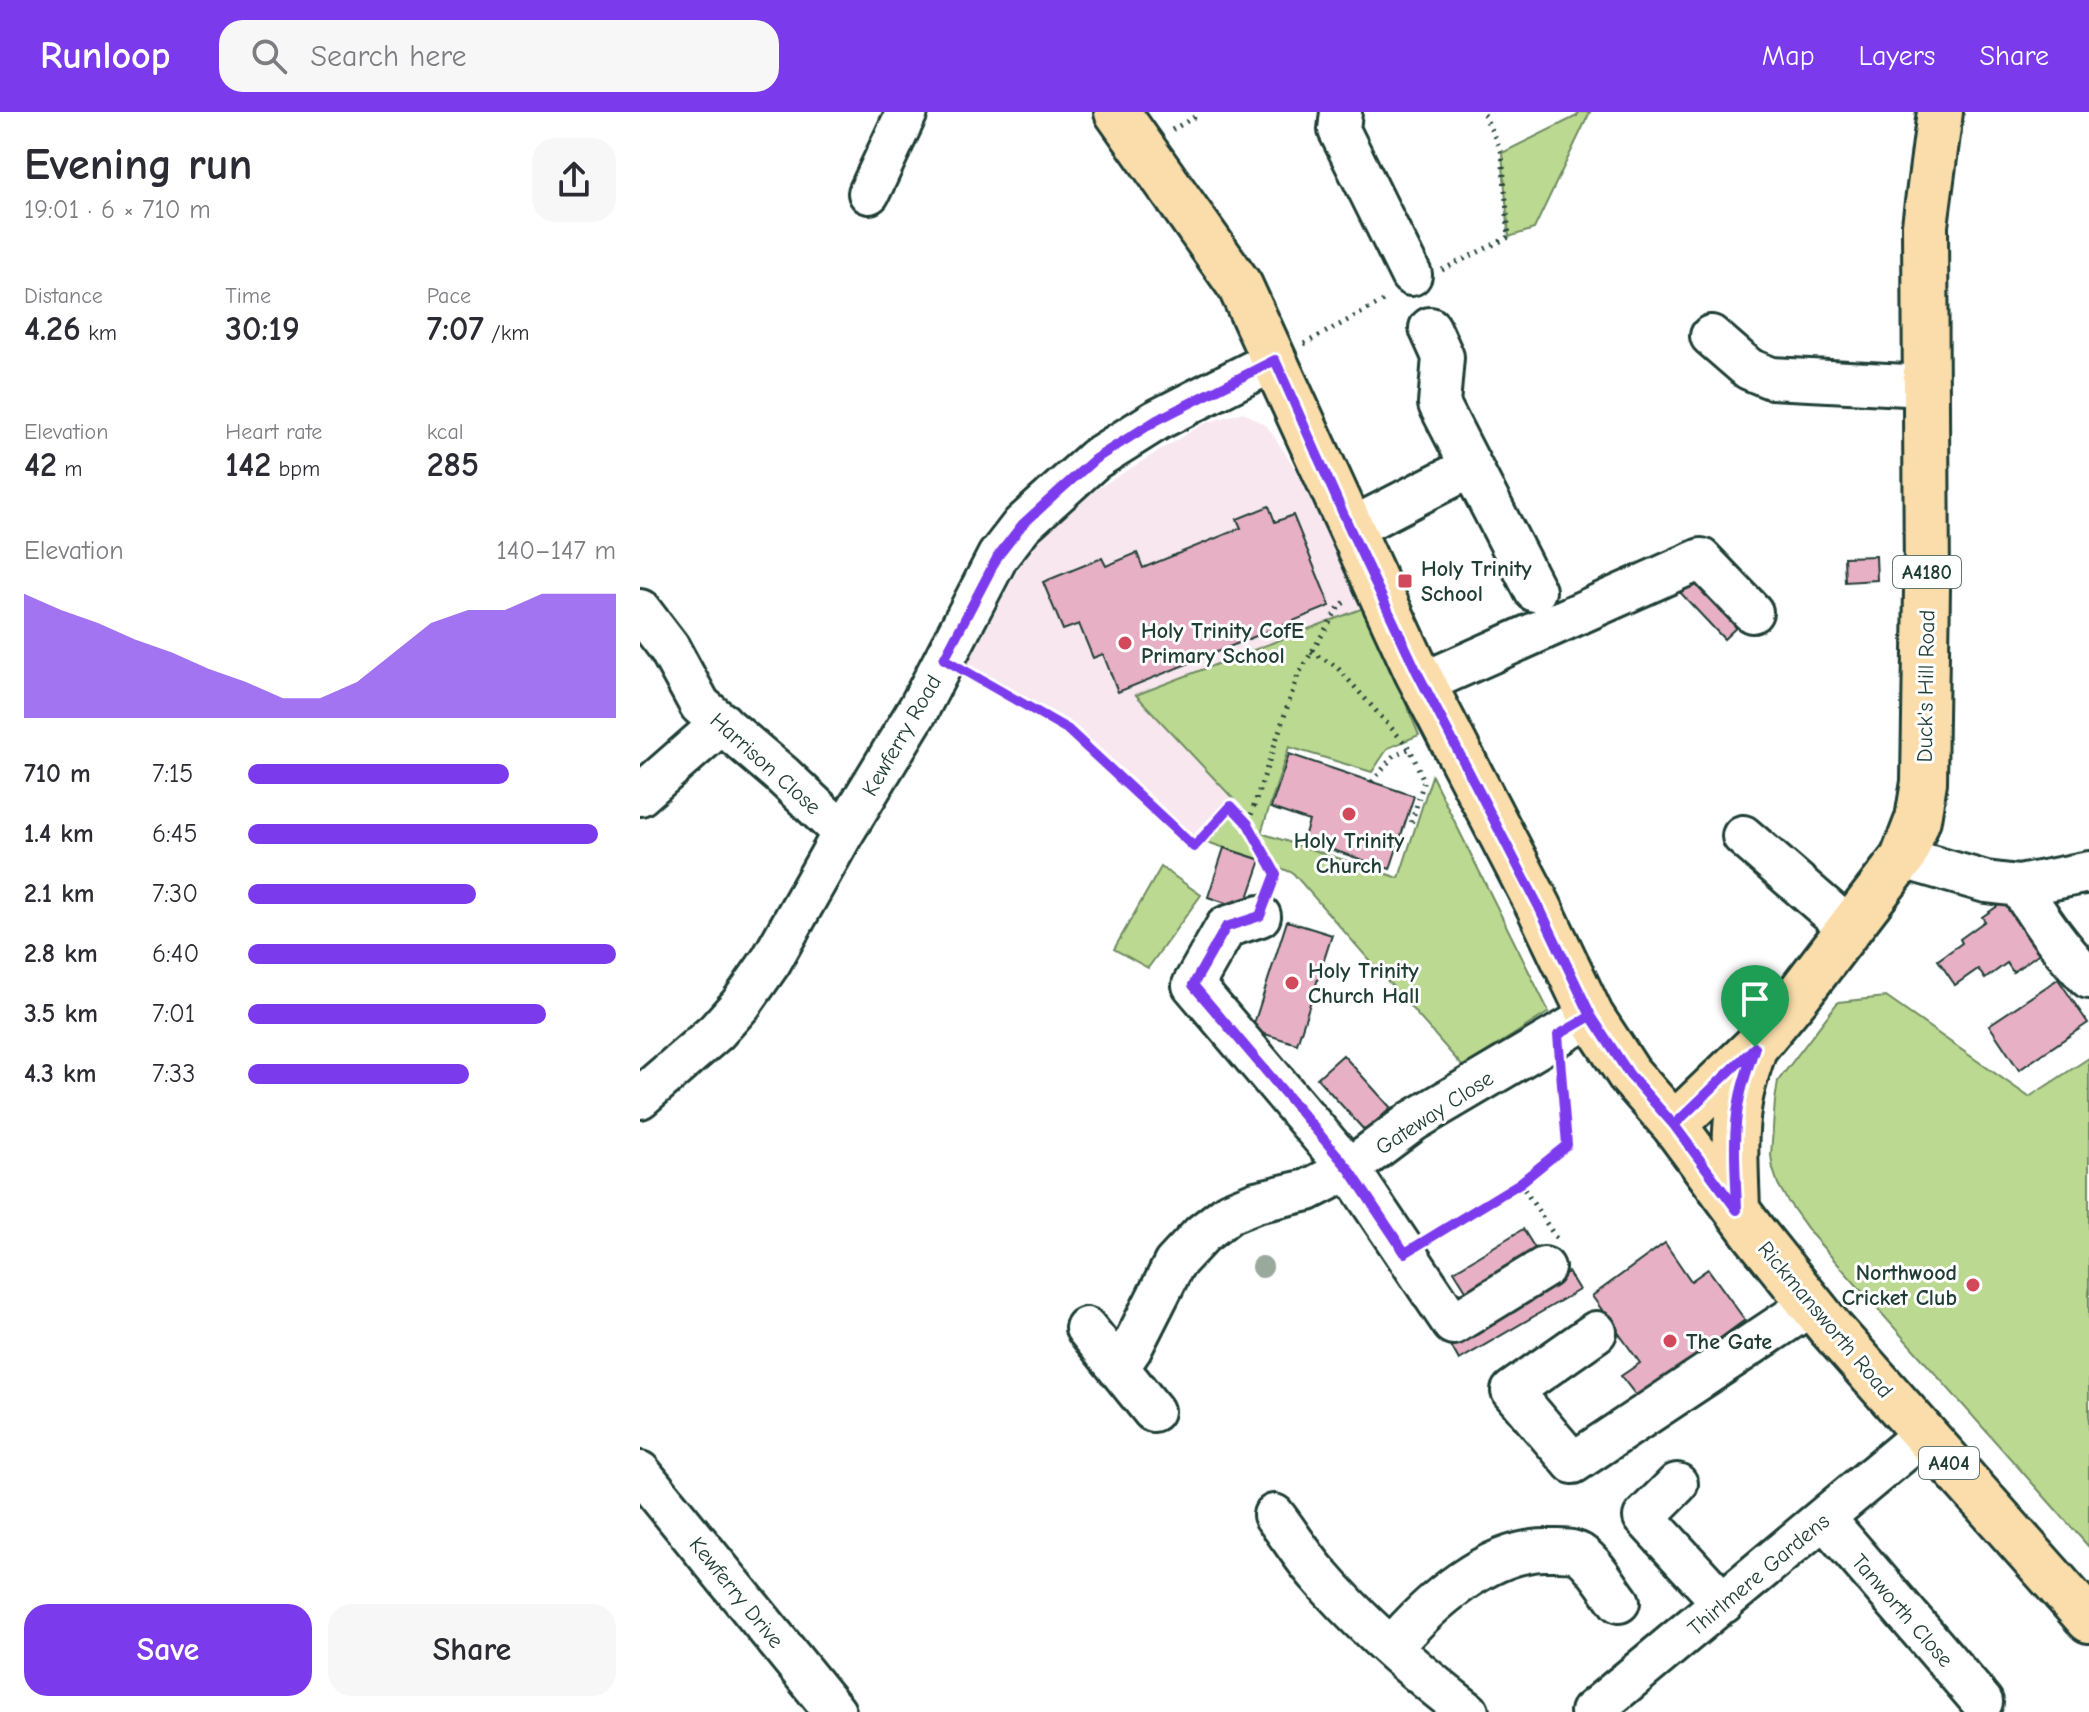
<!DOCTYPE html>
<html lang="en">
<head>
<meta charset="utf-8">
<style>
  body { margin:0; font-family:"Comic Neue",sans-serif; background:#f7f7f7; color:#2b2b33; height:100vh; display:flex; flex-direction:column; font-size:30px; white-space:nowrap }
  * { box-sizing:border-box; margin:0 }
  p { font-size:26px; color:#7c7c81 }
  .icon { flex:none; width:44px; height:44px; fill:none; stroke:currentColor; stroke-width:2; stroke-linecap:round; stroke-linejoin:round }
  .map { position:relative; flex:1; overflow:hidden }
  .panel { display:flex; flex-direction:column; background:#fff; width:640px }
  .panel>* { flex:none }
  .pin { position:absolute; display:grid; place-items:center; width:68px; height:68px; color:#fff; margin:-82px -34px; border-radius:50% 50% 50% 0; rotate:-45deg; box-shadow:0 0 8px #0007 }
  .pin .icon { rotate:45deg }
  .round { display:grid; place-items:center; flex:none; width:84px; height:84px; border-radius:24px; background:#f7f7f7 }
  .summary { display:flex; align-items:center; justify-content:space-between; height:136px; padding:0 24px }
  h1 { font-size:44px; font-weight:700; line-height:60px }
  .stats { display:grid; grid-template-columns:repeat(3,1fr); gap:12px; height:136px; padding:8px 24px }
  .stats div { display:grid; align-content:center }
  .stats b { font-size:34px; font-weight:700 }
  .stats small { font-size:22px; font-weight:400 }
  .stats p { font-size:22px }
  .chart { height:224px; padding:16px 24px }
  .chart p { display:flex; justify-content:space-between }
  .chart svg { width:100%; height:144px; margin-top:8px; fill:#7c3aed; opacity:.7 }
  .cta { display:flex; gap:16px; margin-top:auto; padding:16px 24px }
  .cta a { flex:1; height:92px; border-radius:24px; background:#7c3aed; color:#fff; font-size:32px; font-weight:700; line-height:92px; text-align:center }
  .cta a+a { background:#f7f7f7; color:#2b2b33 }
  ul { padding:0 24px; list-style:none; font-size:26px }
  li { display:grid; grid-template-columns:128px 96px 1fr; align-items:center; height:60px }
  li i { height:20px; border-radius:10px; background:#7c3aed }
  header { display:flex; align-items:center; gap:48px; box-sizing:border-box; height:112px; padding:0 40px; background:#7c3aed; color:#fff }
  header strong { font-size:38px }
  nav { display:flex; gap:44px; margin-inline-start:auto; font-size:28px }
  .search { width:560px; height:72px; background:#f7f7f7; display:flex; align-items:center; gap:20px; box-sizing:border-box; padding:0 28px; border-radius:24px; color:#7c7c81; font-size:30px }
  main { display:flex; flex:1; min-height:0 }
  .map>svg:first-child { display:block }
</style>
</head>
<body>
<header>
<strong>Runloop</strong>
<div class="search"><svg class="icon" aria-label="search" viewBox="0 0 24 24"><circle cx="10" cy="10" r="6"/><path d="M15 15l6 6"/></svg>Search here</div>
<nav><a>Map</a><a>Layers</a><a>Share</a></nav>
</header>
<main>
<section class="panel">
<div class="summary"><div><h1>Evening run</h1><p>19:01 · 6 × 710 m</p></div><a class="round"><svg class="icon" aria-label="share" viewBox="0 0 24 24"><path d="M12 15V3M7 8l5-5 5 5M5 13v7h14v-7"/></svg></a></div>
<div class="stats">
<div><p>Distance</p><b>4.26<small> km</small></b></div>
<div><p>Time</p><b>30:19</b></div>
<div><p>Pace</p><b>7:07<small> /km</small></b></div>
</div>
<div class="stats">
<div><p>Elevation</p><b>42<small> m</small></b></div>
<div><p>Heart rate</p><b>142<small> bpm</small></b></div>
<div><p>kcal</p><b>285</b></div>
</div>
<div class="chart"><p><span>Elevation</span>140–147 m</p>
<svg viewBox="0 0 160 44" preserveAspectRatio="none"><path d="M0 44V6L10 11L20 15L30 20L40 24L50 29L60 33L70 38L80 38L90 33L100 24L110 15L120 11L130 11L140 6L150 6L160 6V44z"/></svg>
</div>
<ul>
<li><b>710 m</b>7:15<i style="width:71%"></i></li>
<li><b>1.4 km</b>6:45<i style="width:95%"></i></li>
<li><b>2.1 km</b>7:30<i style="width:62%"></i></li>
<li><b>2.8 km</b>6:40<i style="width:100%"></i></li>
<li><b>3.5 km</b>7:01<i style="width:81%"></i></li>
<li><b>4.3 km</b>7:33<i style="width:60%"></i></li>
</ul>
<div class="cta"><a>Save</a><a>Share</a></div>
</section>
<div class="map">
<svg width="1449" height="1600" viewBox="0 0 1449 1600">
  <rect width="100%" height="100%" fill="#fff"/>
  <filter id="ink" filterUnits="userSpaceOnUse"><feTurbulence type="fractalNoise" baseFrequency=".0125" numOctaves="2"/><feDisplacementMap in="SourceGraphic" scale="16" xChannelSelector="R" yChannelSelector="G"/><feConvolveMatrix kernelMatrix="1 2 1 2 8 2 1 2 1" color-interpolation-filters="sRGB"/></filter>
  <g filter="url(#ink)">
    <path fill="#f8e7ee" d="M603,300L627,314L668,376L726,495L497,583L591,684L553,723L434,612L327,552L386,443L419,407L457,377L563,312Z"/>
    <path fill="#bcd991" stroke="#6e8b62" stroke-width="2" d="M939,0H950L894,117L869,125L862,41L937,4Z
      M726,495L779,623L748,636L732,660L649,635L621,721L759,766L792,664L909,900L823,955L653,761L621,748L567,730L600,694L496,583Z
      M521,755L561,783L508,856L474,837Z
      M1246,885L1389,985L1449,946V1435L1173,1124L1147,1088L1138,1072L1133,1057L1131,1043L1135,989L1138,969L1198,890Z"/>
    <path fill="#e8b0c5" stroke="#1f3d34" stroke-width="2" d="M629,394L635,410L653,403L690,494L478,580L463,542L453,546L439,512L423,518L403,470L462,446L466,454L497,441L503,456L601,416L597,407Z
      M1236,444L1237,468L1205,470L1204,445Z
      M1056,459L1103,509L1084,527L1037,477Z
      M649,642L774,684L750,757L663,728L669,709L631,696Z
      M584,736L621,748L604,797L568,785Z
      M1365,789L1401,840L1373,860L1367,851L1345,867L1338,857L1315,873L1298,848L1322,831L1320,827L1345,809L1342,805Z
      M647,809L692,823L657,932L612,918Z
      M1418,867L1448,911L1379,958L1349,913Z
      M703,943L751,996L725,1019L677,966Z
      M883,1117L896,1138L827,1180L814,1159Z
      M1025,1131L1051,1169L1068,1157L1105,1208L998,1286L981,1264L1000,1251L952,1184Z
      M928,1160L939,1178L819,1248L809,1230Z"/>
    <g fill="none" stroke-linecap="round" stroke-linejoin="round">
      <defs>
        <path id="minor" d="M701,0L699,18L771,163
          M229,81L267,0
          M790,216L803,245L799,292L895,479
          M1071,224L1109,257L1131,266L1286,274
          M710,417L831,355
          M0,498L29,536L60,593L142,663L203,721
          M783,571L1061,447L1112,500
          M0,683L82,611
          M1103,724L1209,816
          M1263,746L1346,770L1379,774L1449,760
          M1379,774C1400,807 1421,838 1449,866
          M620,804L586,815L553,873L709,1057L813,1212L904,1156
          M0,986L76,920L101,892L131,849L203,721L279,596L358,444L382,413L455,347L517,308L635,248
          M446,1216L513,1299
          M956,1220L872,1279L933,1351L1171,1193
          M478,1256L491,1237L534,1152L562,1122L589,1101L616,1090L668,1078L709,1057L773,1009L951,904
          M0,1360L195,1600
          M1037,1372L1004,1405L1083,1491
          M634,1403C649,1422 662,1444 678,1462C722,1514 775,1559 828,1600
          M1185,1407L1342,1590
          M751,1536C788,1492 849,1436 910,1438C920,1438 931,1437 940,1442C954,1451 969,1477 979,1490
          M951,1600L1284,1322"/>
        <path id="major" d="M477,0L600,174L777,560L899,795L951,904L989,962L1034,1013L1114,1121L1191,1217L1449,1508
          M1034,1013L1115,935L1159,882L1263,746L1278,707L1284,670L1287,476L1285,113L1300,0
          M1097,1098C1096,1063 1093,1026 1099,991C1102,972 1108,955 1114,937"/>
      </defs>
      <use href="#minor" stroke="#1f3d34" stroke-width="46"/>
      <use href="#major" stroke="#1f3d34" stroke-width="50"/>
      <path stroke="#1f3d34" stroke-width="5" stroke-dasharray="2 6" stroke-linecap="butt" d="M532,18L554,5L556,0
        M802,158L869,125L862,41L843,0
        M664,232L747,187
        M671,540L696,554L770,637L784,669L771,712
        M332,563L427,617L554,735L591,694L608,712
        M732,670L754,643L771,636
        M631,774L636,762L608,712L658,563L700,493L707,489
        M792,1124L880,1071
        M916,1126L880,1071L927,1033L921,961"/>
      <use href="#minor" stroke="#fff" stroke-width="40"/>
      <use href="#major" stroke="#faddab" stroke-width="44"/>
    </g>
    <circle fill="#99aa9c" cx="622" cy="1155" r="11"/>
  </g>
  <g fill="none" stroke-linecap="round" stroke-linejoin="round" filter="url(#ink)">
    <defs>
      <path id="route" d="M1115,935L1034,1013L989,962L951,904L899,795L777,560L710,417L635,248L517,308L455,347L419,379L382,413L358,444L304,547L427,617L554,735L591,694L608,712L636,762L620,804L586,815L553,873L709,1057L765,1141L880,1071L927,1033L918,923L951,904L989,962L1034,1013L1097,1098C1096,1063 1092,1025 1099,990C1102,971 1109,953 1115,935"/>
    </defs>
    <use href="#route" stroke="#fff" stroke-width="16"/>
    <use href="#route" stroke="#7c3aed" stroke-width="10"/>
  </g>
  <g fill="#d1495b" stroke="#fff" stroke-width="3">
    <rect x="757" y="461" width="16" height="16" rx="4"/>
    <circle cx="485" cy="531" r="8"/>
    <circle cx="709" cy="702" r="8"/>
    <circle cx="652" cy="871" r="8"/>
    <circle cx="1333" cy="1173" r="8"/>
    <circle cx="1030" cy="1229" r="8"/>
  </g>
  <g text-anchor="middle" stroke-width="6" stroke-linejoin="round" paint-order="stroke">
    <g fill="#fff" stroke="#627771" stroke-width="2">
      <rect x="1253" y="444" width="68" height="32" rx="6"/>
      <rect x="1279" y="1335" width="60" height="32" rx="6"/>
    </g>
    <g font-size="20" font-weight="bold" fill="#1f3d34">
      <text x="1287" y="467">A4180</text>
      <text x="1309" y="1358">A404</text>
    </g>
    <g font-size="22" font-weight="bold" fill="#1f3d34" stroke="#fff" text-anchor="start">
      <text x="781" y="464">Holy Trinity<tspan x="781" dy="25">School</tspan></text>
      <text x="501" y="526">Holy Trinity CofE<tspan x="501" dy="25">Primary School</tspan></text>
      <text x="709" y="736" text-anchor="middle">Holy Trinity<tspan x="709" dy="25">Church</tspan></text>
      <text x="668" y="866">Holy Trinity<tspan x="668" dy="25">Church Hall</tspan></text>
      <text x="1317" y="1168" text-anchor="end">Northwood<tspan x="1317" dy="25">Cricket Club</tspan></text>
      <text x="1046" y="1237">The Gate</text>
    </g>
    <g font-size="22" fill="#1f3d34" stroke="#fff">
      <text transform="translate(1285 574) rotate(-89)" y="8">Duck's Hill Road</text>
      <text transform="translate(261 623) rotate(-60)" y="8">Kewferry Road</text>
      <text transform="translate(126 651) rotate(42)" y="8">Harrison Close</text>
      <text transform="translate(794 1000) rotate(-33)" y="8">Gateway Close</text>
      <text transform="translate(1186 1207) rotate(50)" y="8">Rickmansworth Road</text>
      <text transform="translate(1118 1462) rotate(-40)" y="8">Thirlmere Gardens</text>
      <text transform="translate(97 1480) rotate(51)" y="8">Kewferry Drive</text>
      <text transform="translate(1263 1498) rotate(49)" y="8">Tanworth Close</text>
    </g>
  </g>
</svg>
<div class="pin" style="left:1115px;top:935px;background:#1e9e55"><svg class="icon" aria-label="arrive" viewBox="0 0 24 24"><path d="M6 21V4h12l-3 4 3 4H6"/></svg></div>
</div>
</main>
</body>
</html>
